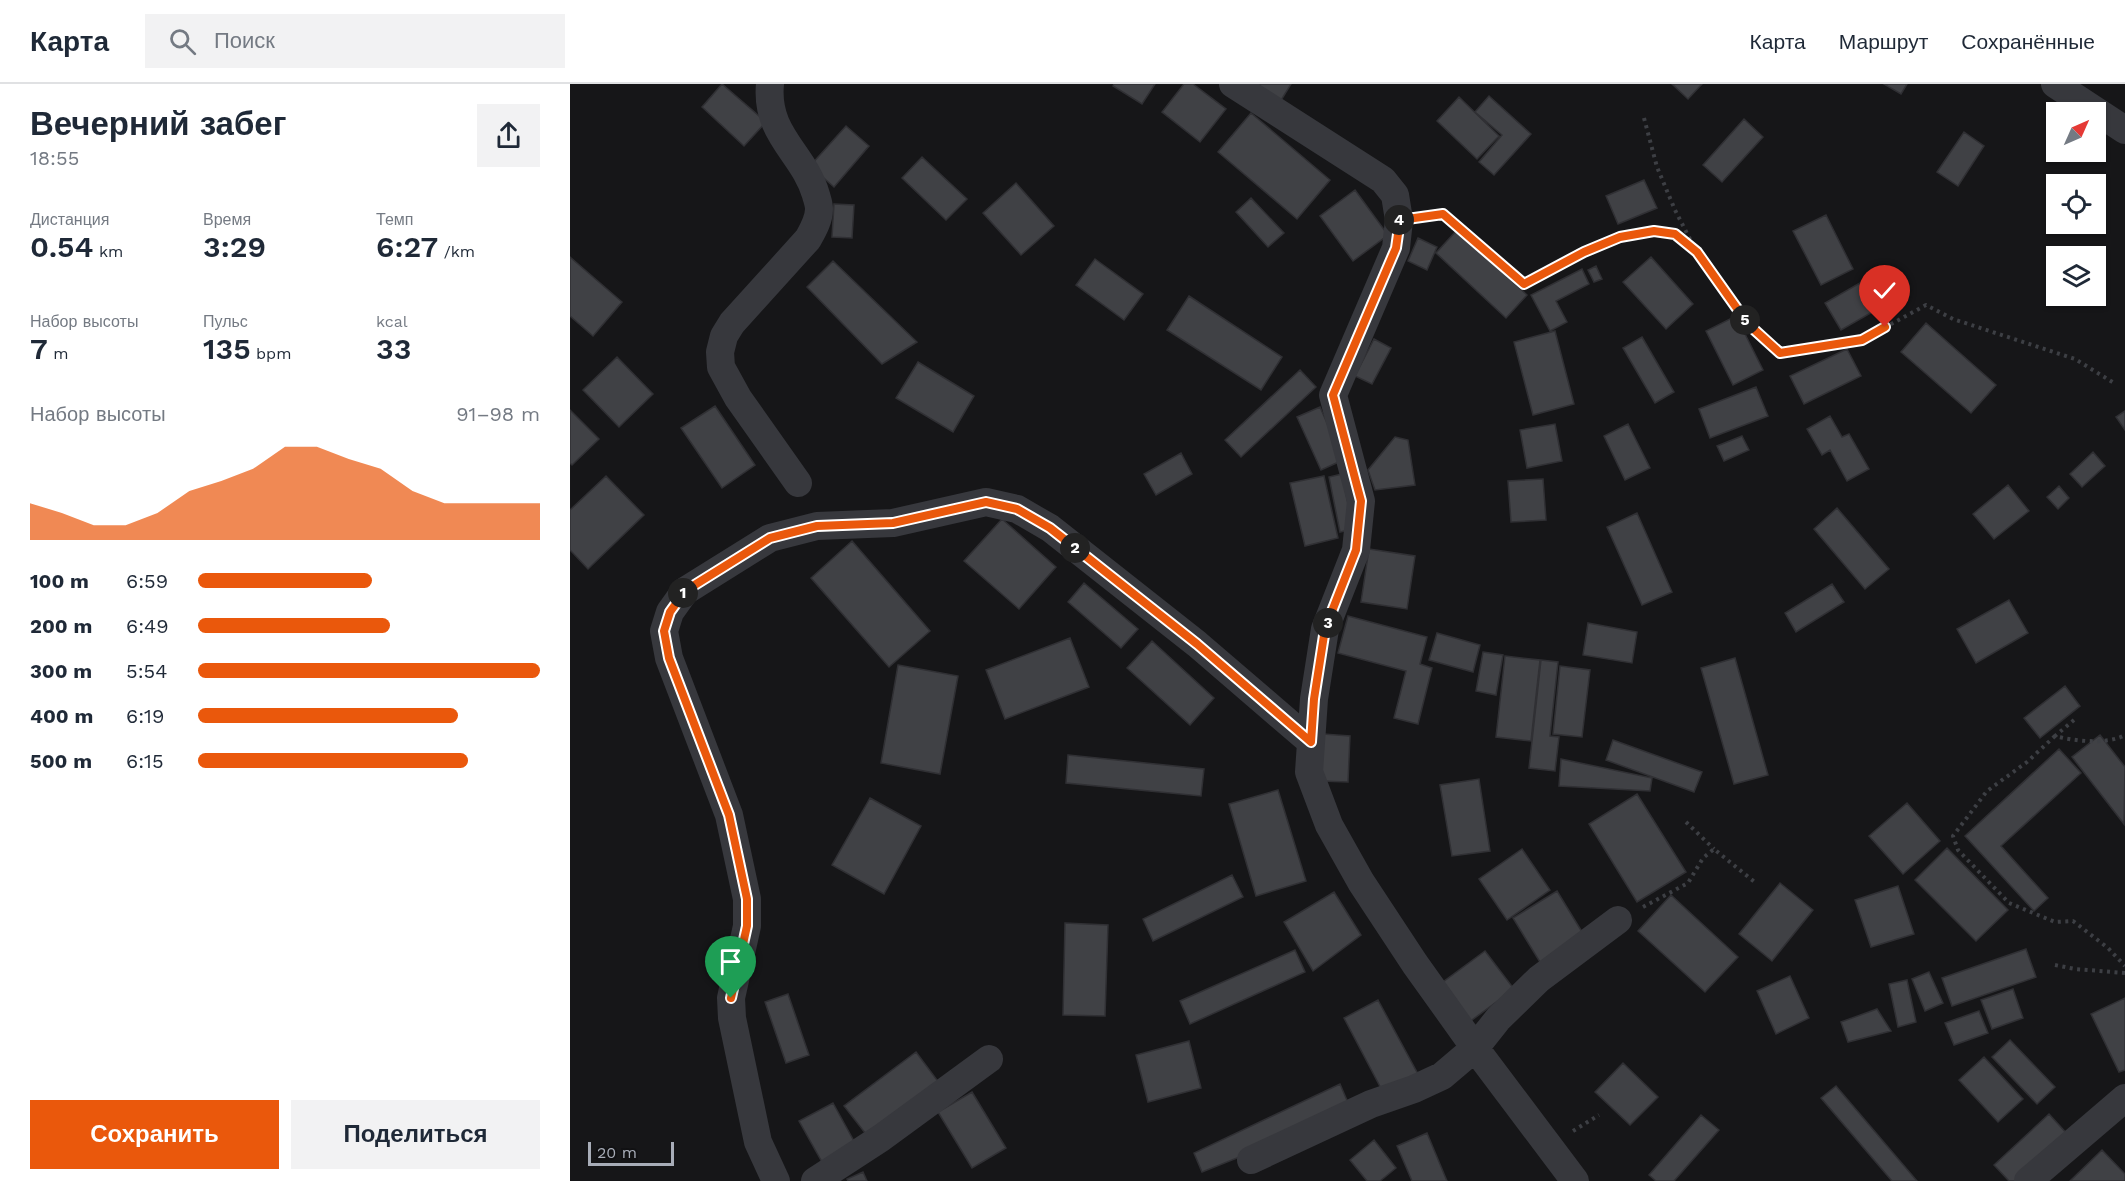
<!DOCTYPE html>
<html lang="ru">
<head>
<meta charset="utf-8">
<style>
  body { margin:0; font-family:"Work Sans",sans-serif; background:#f2f2f3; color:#1f2937; height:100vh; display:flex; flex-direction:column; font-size:22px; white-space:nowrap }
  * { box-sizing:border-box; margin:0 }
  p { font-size:20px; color:#747a83 }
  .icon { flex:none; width:33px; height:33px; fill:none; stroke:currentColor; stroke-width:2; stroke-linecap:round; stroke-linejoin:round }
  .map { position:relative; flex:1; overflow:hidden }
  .details { display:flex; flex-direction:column; background:#fff; width:570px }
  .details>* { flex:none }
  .needle { width:39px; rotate:45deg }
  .fabs { position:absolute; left:1476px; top:18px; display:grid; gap:12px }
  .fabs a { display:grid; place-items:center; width:60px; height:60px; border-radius:0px; background:#fff; box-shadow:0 2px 4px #0004; font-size:30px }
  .scale { position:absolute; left:18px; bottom:15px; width:86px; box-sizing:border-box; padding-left:6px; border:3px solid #a8adb8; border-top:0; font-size:16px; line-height:21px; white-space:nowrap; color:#a8adb8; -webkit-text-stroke:4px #111113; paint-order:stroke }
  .pin { position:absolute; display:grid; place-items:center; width:51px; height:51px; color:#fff; margin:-62px -26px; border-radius:50% 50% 50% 0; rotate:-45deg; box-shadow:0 0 6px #0007 }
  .pin .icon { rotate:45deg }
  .km { position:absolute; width:30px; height:30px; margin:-15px; border-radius:50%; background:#222; color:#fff; font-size:16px; line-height:30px; text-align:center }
  .round { display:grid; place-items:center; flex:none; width:63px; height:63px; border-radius:0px; background:#f2f2f3 }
  .summary { display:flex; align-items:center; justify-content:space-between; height:102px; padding:0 30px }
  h1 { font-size:33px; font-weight:600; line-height:45px }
  .figures { display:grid; grid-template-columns:repeat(3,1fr); gap:9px; height:102px; padding:6px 30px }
  .figures div { display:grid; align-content:center }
  .figures b { font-size:30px; font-weight:600 }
  .figures small { font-size:16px; font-weight:400 }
  .figures p { font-size:16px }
  .chart { height:168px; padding:12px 30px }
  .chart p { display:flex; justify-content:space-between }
  .chart svg { width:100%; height:108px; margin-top:6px; fill:#ea580c; opacity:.7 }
  .cta { display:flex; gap:12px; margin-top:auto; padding:12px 30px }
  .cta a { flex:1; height:69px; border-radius:0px; background:#ea580c; color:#fff; font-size:24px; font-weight:600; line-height:69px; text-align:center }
  .cta a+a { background:#f2f2f3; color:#1f2937 }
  ul { padding:0 30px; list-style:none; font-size:20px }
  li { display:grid; grid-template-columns:96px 72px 1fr; align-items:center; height:45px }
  li i { height:15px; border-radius:8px; background:#ea580c }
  header { display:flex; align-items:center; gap:36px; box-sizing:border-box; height:84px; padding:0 30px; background:#fff; border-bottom:2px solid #e0e1e3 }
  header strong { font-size:28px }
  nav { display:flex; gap:33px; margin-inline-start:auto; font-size:21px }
  .search { width:420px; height:54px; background:#f2f2f3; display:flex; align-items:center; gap:15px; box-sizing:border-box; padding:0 21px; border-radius:0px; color:#747a83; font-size:22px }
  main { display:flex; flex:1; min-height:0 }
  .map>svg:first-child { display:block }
</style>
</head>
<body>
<header>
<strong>Карта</strong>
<div class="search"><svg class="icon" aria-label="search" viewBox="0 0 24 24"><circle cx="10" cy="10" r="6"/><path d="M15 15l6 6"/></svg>Поиск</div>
<nav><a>Карта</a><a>Маршрут</a><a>Сохранённые</a></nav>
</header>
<main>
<section class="details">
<div class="summary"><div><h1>Вечерний забег</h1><p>18:55</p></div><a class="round"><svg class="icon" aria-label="share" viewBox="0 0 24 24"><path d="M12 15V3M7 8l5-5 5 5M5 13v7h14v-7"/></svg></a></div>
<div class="figures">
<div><p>Дистанция</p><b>0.54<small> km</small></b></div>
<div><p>Время</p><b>3:29</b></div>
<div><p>Темп</p><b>6:27<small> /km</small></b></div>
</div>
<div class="figures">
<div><p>Набор высоты</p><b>7<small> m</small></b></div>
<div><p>Пульс</p><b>135<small> bpm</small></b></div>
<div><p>kcal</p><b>33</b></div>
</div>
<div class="chart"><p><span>Набор высоты</span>91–98 m</p>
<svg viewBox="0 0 160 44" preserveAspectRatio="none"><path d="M0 44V29L10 33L20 38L30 38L40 33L50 24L60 20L70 15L80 6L90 6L100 11L110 15L120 24L130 29L140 29L150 29L160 29V44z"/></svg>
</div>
<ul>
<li><b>100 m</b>6:59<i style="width:51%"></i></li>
<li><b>200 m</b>6:49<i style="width:56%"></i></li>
<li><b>300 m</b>5:54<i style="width:100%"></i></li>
<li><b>400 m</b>6:19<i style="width:76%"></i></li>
<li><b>500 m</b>6:15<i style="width:79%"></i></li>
</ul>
<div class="cta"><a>Сохранить</a><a>Поделиться</a></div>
</section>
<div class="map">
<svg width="1555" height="1097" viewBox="0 0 1555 1097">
  <rect width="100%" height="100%" fill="#161618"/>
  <path fill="#404145" stroke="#303034" stroke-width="1.5" d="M152,0L196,38L174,62L132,23Z
    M544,0H585L572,20L543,2Z
    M614,0H623L656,25L630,58L592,28Z
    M690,0H721L710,18L687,5Z
    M1102,0H1132L1118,15Z
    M1314,0H1337L1331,10Z
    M919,12L961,50L924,91L909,78L932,51L905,28Z
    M889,13L929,52L907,75L867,37Z
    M681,29L760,96L727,135L648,68Z
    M1174,35L1193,53L1152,98L1133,81Z
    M276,42L299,62L264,103L240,82Z
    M1394,48L1414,62L1388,102L1367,88Z
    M352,73L397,115L376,136L332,94Z
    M1074,96L1087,124L1048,140L1036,112Z
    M446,99L484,142L451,171L413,129Z
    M785,106L818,151L783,177L750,132Z
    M681,114L714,149L698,163L666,128Z
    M264,120L284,121L282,154L262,153Z
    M1256,131L1283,185L1251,201L1223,147Z
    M887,146L957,211L936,234L866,169Z
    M848,154L867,163L857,186L838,177Z
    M0,173L52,218L23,252L0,232Z
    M1081,173L1123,220L1096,245L1053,198Z
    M525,175L573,210L554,236L506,201Z
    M263,177L347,258L312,280L237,203Z
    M1026,182L1032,195L1024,198L1018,186Z
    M1316,184L1332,211L1271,246L1255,219Z
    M1012,185L1019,200L986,217L997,238L980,247L961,211Z
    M619,212L712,273L691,306L597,246Z
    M1166,232L1193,286L1163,301L1136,247Z
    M1356,239L1426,301L1401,329L1331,268Z
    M985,247L1004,320L963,331L944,258Z
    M1072,253L1104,308L1085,319L1053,264Z
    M804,255L821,264L802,300L785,292Z
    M1277,265L1291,292L1234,320L1220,292Z
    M47,273L83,310L49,343L13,306Z
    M348,278L404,312L383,348L326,314Z
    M730,286L746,303L671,373L655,356Z
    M1186,303L1198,332L1140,354L1129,325Z
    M145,322L185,381L152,404L111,344Z
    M750,323L773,376L751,386L727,333Z
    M0,326L29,355L2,381L0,379Z
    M1555,327V346L1546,333Z
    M1260,332L1272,353L1279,350L1299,385L1277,397L1260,366L1252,371L1237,345Z
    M985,340L992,377L957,384L950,346Z
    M1058,340L1080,384L1055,396L1034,352Z
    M1172,352L1179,366L1154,377L1147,362Z
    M825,353L838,356L845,401L805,406L798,386Z
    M1523,368L1535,382L1512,403L1500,390Z
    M611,369L622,390L586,411L574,390Z
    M772,390L783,445L770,448L759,393Z
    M36,392L74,431L18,485L0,466V426Z
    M754,392L768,454L735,462L720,399Z
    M973,395L976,436L941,438L938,397Z
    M1438,401L1459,427L1424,455L1403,430Z
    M1489,402L1499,414L1488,425L1477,413Z
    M1267,424L1319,485L1295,505L1244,445Z
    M1067,429L1102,508L1072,521L1037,443Z
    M432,435L486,483L449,525L394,477Z
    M282,457L360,547L319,583L241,494Z
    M799,465L845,472L837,525L791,518Z
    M514,499L568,545L551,564L498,518Z
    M1262,500L1274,518L1226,548L1215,529Z
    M1439,516L1458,549L1406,579L1387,545Z
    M778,532L857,553L850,580L862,584L848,640L824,634L836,587L768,569Z
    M1018,539L1067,548L1062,579L1013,571Z
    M867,549L910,561L903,588L859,576Z
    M500,554L519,603L435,635L416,586Z
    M582,557L644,614L620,641L557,584Z
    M913,568L933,571L926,611L906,607Z
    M935,572L970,576L961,657L926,653Z
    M1165,574L1198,691L1164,700L1131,584Z
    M971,576L988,578L980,652L989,653L985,687L959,684Z
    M328,581L388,592L370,690L311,679Z
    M990,582L1020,586L1012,653L983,650Z
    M1495,602L1510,622L1470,654L1454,634Z
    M753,650L780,652L778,698L750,697Z
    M1530,651L1555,683L1554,740L1502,673Z
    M1043,656L1132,688L1124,708L1036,676Z
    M1489,665L1511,689L1431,762L1478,814L1464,827L1395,752Z
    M498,671L634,685L631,712L496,699Z
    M991,675L1082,694L1080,707L989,702Z
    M909,695L920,767L882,772L870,701Z
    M708,706L736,797L686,812L659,720Z
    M1067,710L1116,788L1067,818L1019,740Z
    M300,714L351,742L314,810L262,781Z
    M1337,719L1370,757L1333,790L1299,752Z
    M1377,764L1438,826L1406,857L1345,796Z
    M952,765L980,806L937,836L909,795Z
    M662,791L673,813L583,857L573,835Z
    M1210,799L1243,826L1202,877L1169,850Z
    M1328,802L1344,850L1301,863L1285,816Z
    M987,807L1017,856L973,883L943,834Z
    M764,808L791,851L743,887L714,838Z
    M1101,811L1168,873L1135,908L1068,847Z
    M495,839L538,841L535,932L493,931Z
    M1456,865L1466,893L1382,922L1372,894Z
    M725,866L735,888L620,940L610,917Z
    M915,867L944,905L887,947L858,909Z
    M1359,888L1373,919L1355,927L1342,895Z
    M1220,892L1239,934L1206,950L1187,907Z
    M1337,896L1346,938L1328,943L1319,900Z
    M1443,905L1453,934L1422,945L1411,916Z
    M218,910L239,971L216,979L195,918Z
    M1555,914V986L1549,988L1521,930Z
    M808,916L849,992L814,1010L774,934Z
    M1307,925L1321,947L1278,958L1271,938Z
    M1409,927L1418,949L1384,961L1375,939Z
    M1440,956L1485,1003L1467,1020L1422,973Z
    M619,957L631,1004L578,1018L566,971Z
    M346,968L370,1000L299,1054L274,1022Z
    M1414,973L1453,1015L1428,1038L1389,996Z
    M1053,979L1088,1013L1060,1041L1025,1008Z
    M770,1000L782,1028L632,1088L624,1069Z
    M1266,1002L1347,1097H1322L1251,1014Z
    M402,1008L436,1064L402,1084L368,1028Z
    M263,1019L285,1059L252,1078L229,1037Z
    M1479,1030L1499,1052L1450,1097H1439L1424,1081Z
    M1131,1031L1149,1046L1104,1097H1086L1079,1091Z
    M857,1049L877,1097H842L827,1062Z
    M804,1056L826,1084L810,1097H797L780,1076Z
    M1532,1066L1555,1090V1097H1500Z
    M293,1088L297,1097H278L277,1095Z"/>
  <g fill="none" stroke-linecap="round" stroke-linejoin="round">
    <path stroke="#3d3f44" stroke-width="4" stroke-dasharray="3 4.5" stroke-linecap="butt" d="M1074,34L1087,83L1105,126L1125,165
      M856,132L873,130L954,200L1014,168L1050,153L1084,147L1105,150L1127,168L1178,240L1210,269L1292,256L1356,221L1383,235L1505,275L1544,299
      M1504,636L1485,652C1504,657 1537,661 1555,651
      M1485,652L1457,678L1417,707L1383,752L1388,766L1439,819L1485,838L1503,837L1538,864L1555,882
      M1116,738L1144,765
      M1073,823L1118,799L1133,774L1144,765L1187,800
      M1485,881L1505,885L1555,889
      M1003,1047L1029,1031"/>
    <path stroke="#37383d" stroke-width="28" d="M200,0C195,51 234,69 246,111C247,115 249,120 249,125C249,136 243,146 238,155L162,239L154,252L150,268L151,283L168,314L228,399
      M663,0L813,96L825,111L829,136L826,164L763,311L791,417L786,466L755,545L744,615L739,688L759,741L791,798L845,880L905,964L1005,1097
      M1485,0L1555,46
      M681,1076L801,1020L844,1005L872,992L905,964L928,935L969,895L1048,836
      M206,1097L188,1058L162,934L161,914L177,842V815L159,731L99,574L94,547L100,528L115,507L200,454L247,442L323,439L416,418L447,425L480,444L627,560L741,658
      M245,1097L311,1054L419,975
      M1458,1097L1555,1014"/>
  </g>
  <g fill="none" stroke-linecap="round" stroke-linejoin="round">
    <defs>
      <path id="route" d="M161,914L177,842V815L159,731L99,574L94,547L100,528L115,507L200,454L247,442L323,439L416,418L447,425L480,444L627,560L741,658L744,615L755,545L786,466L791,417L763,311L826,164L830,136L873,130L954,200L1014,168L1050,153L1084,147L1105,150L1127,168L1178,240L1210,269L1292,256L1315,243"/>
    </defs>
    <use href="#route" stroke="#fff" stroke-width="12"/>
    <use href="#route" stroke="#ea580c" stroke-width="8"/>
  </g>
</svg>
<div class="fabs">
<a><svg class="needle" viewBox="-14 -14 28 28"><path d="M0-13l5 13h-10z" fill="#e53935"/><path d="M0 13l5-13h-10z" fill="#747a83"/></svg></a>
<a><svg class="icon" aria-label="locate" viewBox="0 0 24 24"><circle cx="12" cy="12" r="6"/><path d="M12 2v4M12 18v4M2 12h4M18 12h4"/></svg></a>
<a><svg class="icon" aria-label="layers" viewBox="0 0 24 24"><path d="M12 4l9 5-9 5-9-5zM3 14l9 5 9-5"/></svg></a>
</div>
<div class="scale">20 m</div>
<div class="pin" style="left:161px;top:914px;background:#1e9e55"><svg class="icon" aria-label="arrive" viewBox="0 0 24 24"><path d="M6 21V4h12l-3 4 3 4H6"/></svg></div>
<div class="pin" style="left:1315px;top:243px;background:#d93025"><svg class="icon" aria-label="check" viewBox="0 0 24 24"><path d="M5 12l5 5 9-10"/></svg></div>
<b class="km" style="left:113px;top:509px">1</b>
<b class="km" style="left:505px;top:464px">2</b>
<b class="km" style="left:758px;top:539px">3</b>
<b class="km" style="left:829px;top:136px">4</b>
<b class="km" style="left:1175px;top:236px">5</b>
</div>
</main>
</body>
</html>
